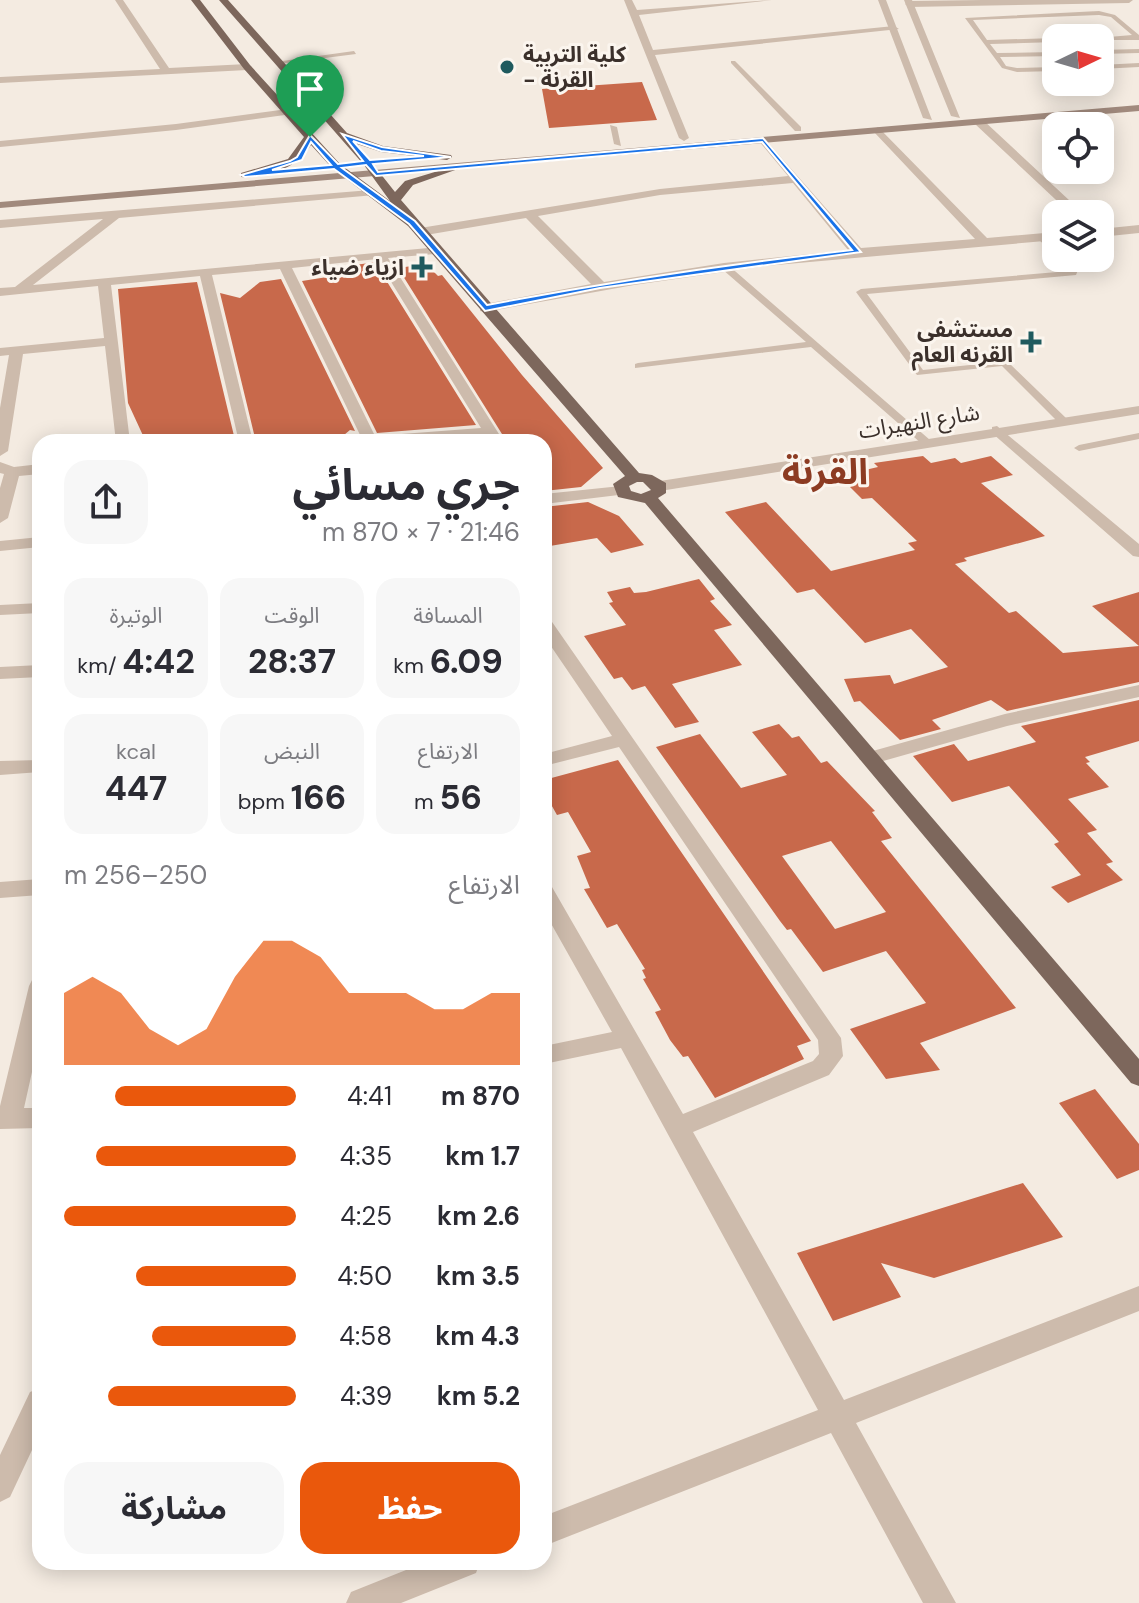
<!DOCTYPE html>
<html lang="ar">
<head>
<meta charset="utf-8">
<style>
  body { margin:0; font-family:"DM Sans","Noto Sans Arabic",sans-serif; background:#f7f7f7; color:#2b2b33; direction:rtl; height:100vh; display:flex; flex-direction:column; font-size:30px; white-space:nowrap }
  * { box-sizing:border-box; margin:0 }
  p { font-size:26px; color:#7c7c81 }
  .icon { flex:none; width:44px; height:44px; fill:none; stroke:currentColor; stroke-width:2; stroke-linecap:round; stroke-linejoin:round }
  .map { position:relative; flex:1; overflow:hidden; direction:ltr }
  .panel { position:absolute; left:32px; top:434px; width:520px; height:1136px; display:flex; flex-direction:column; background:#fff; border-radius:24px; box-shadow:0 4px 20px #0003; direction:rtl }
  .panel>* { flex:none }
  .needle { width:52px; rotate:85deg }
  .tools { position:absolute; left:1042px; top:24px; display:grid; gap:16px }
  .tools a { display:grid; place-items:center; width:72px; height:72px; border-radius:16px; background:#fff; box-shadow:0 4px 20px #0003; font-size:40px }
  .pin { position:absolute; display:grid; place-items:center; width:68px; height:68px; color:#fff; margin:-82px -34px; border-radius:50% 50% 50% 0; rotate:-45deg; box-shadow:0 0 8px #0007 }
  .pin .icon { rotate:45deg }
  .round { display:grid; place-items:center; flex:none; width:84px; height:84px; border-radius:24px; background:#f7f7f7 }
  .head { display:flex; align-items:center; justify-content:space-between; height:136px; padding:0 32px }
  h1 { font-size:44px; font-weight:700; line-height:60px }
  .metrics { display:grid; grid-template-columns:repeat(3,1fr); gap:12px; height:136px; padding:8px 32px }
  .metrics div { display:grid; align-content:center; border-radius:20px; background:#f7f7f7; text-align:center }
  .metrics b { font-size:34px; font-weight:700 }
  .metrics small { font-size:22px; font-weight:400 }
  .metrics p { font-size:22px }
  .chart { height:224px; padding:16px 32px }
  .chart p { display:flex; justify-content:space-between }
  .chart svg { width:100%; height:144px; margin-top:8px; fill:#ea580c; opacity:.7 }
  .cta { display:flex; gap:16px; margin-top:auto; padding:16px 32px }
  .cta a { flex:1; height:92px; border-radius:24px; background:#ea580c; color:#fff; font-size:32px; font-weight:700; line-height:92px; text-align:center }
  .cta a+a { background:#f7f7f7; color:#2b2b33 }
  ul { padding:0 32px; list-style:none; font-size:26px }
  li { display:grid; grid-template-columns:128px 96px 1fr; align-items:center; height:60px }
  li i { height:20px; border-radius:10px; background:#ea580c }
  .map>svg:first-child { display:block }
</style>
</head>
<body>
<div class="map">
<svg width="1139" height="1603" viewBox="0 0 1139 1603">
  <rect width="100%" height="100%" fill="#f4ebe1"/>
  <path fill="#c8694b" fill-rule="evenodd" d="M642,82L657,120L549,128L542,89Z
    M376,262L381,272L476,425L377,433L302,281L340,275L334,268Z
    M412,266L416,270L430,268L438,276L442,275L522,375L603,468L581,487L544,491V442H507L398,268Z
    M281,279L355,431L350,430L344,435L325,438L322,442H263L262,437L255,438L220,293L240,298L260,282Z
    M197,282L235,440L146,442L128,403L118,289Z
    M923,456L931,463L955,458L961,463L991,456L1013,475L981,483L1045,536L964,558L967,561L955,564L1009,613L1016,611L1063,653L1139,646V682L1007,711L991,700L932,720L941,729L900,740L860,701L854,702L844,679L890,675L894,684L948,667L911,629L865,643L814,589L797,593L725,512L766,502L831,571L915,550L908,543L917,541L872,498L862,499L839,476L878,467L874,463Z
    M588,502L619,516L644,545L611,553L597,538L544,547V507Z
    M699,579L715,599L710,601L732,625L714,630L742,665L672,684L699,722L675,728L645,686L632,690L622,677L614,679L584,636L626,625L609,603L613,602L607,592L630,587L634,593L646,592Z
    M1139,592V646L1092,606Z
    M1139,700V741L1085,757L1090,762L1086,763L1109,787L1068,799L1097,830L1087,833L1113,862L1106,864L1123,880L1068,903L1051,887L1081,875L1054,844L1059,842L1009,786L952,802L913,756L954,744L968,761L1036,742L1021,726Z
    M779,724L792,738L799,736L821,763L827,761L875,811L872,812L892,838L881,841L1016,1008L920,1043L940,1070L886,1079L850,1029L926,1003L886,951L823,972L791,929L787,930L780,921L656,747L700,734L741,788L787,775L752,732ZM831,841L886,912L835,929L782,856Z
    M618,760L811,1041L797,1046L804,1059L715,1098L688,1056L683,1057L670,1040L655,1012L661,1010L643,979L646,978L642,970L645,969L617,924L607,928L584,889L590,888L577,856L591,852L568,812L557,815L544,792V780Z
    M1095,1089L1139,1144V1170L1117,1179L1059,1103Z
    M1023,1183L1063,1237L934,1278L881,1263L901,1297L833,1321L797,1253Z"/>
  <g fill="none" stroke-linecap="round" stroke-linejoin="round">
    <path fill="#cdbbac" fill-rule="evenodd" d="M1099,11L1115,15L1139,35V40H1100L1097,38L1132,35L1111,17L1099,15L973,20L987,40L1056,38V42L990,44L997,53L1056,52V56L1000,57L1006,66L1017,68L1056,67V71L1017,72L1002,68L965,18Z
      M1139,49V53L1100,54V50Z
      M354,51L356,54L278,64L275,62Z
      M731,61H735L801,127V131H795L731,63Z
      M1139,63V67L1100,69V65Z
      M610,125L617,127L621,146L614,144Z
      M1039,236H1045L1056,247V255L1039,240Z
      M1058,258H1067L1078,270L1076,275L867,294L923,370L1007,361L1066,418L1067,420L1062,423L1058,422L1002,366L917,375L856,292L861,289L1069,271Z
      M722,265H728L930,440V444H922L811,347L635,368V364L638,363L806,342L722,269Z
      M1139,433V439L1079,451L1074,448L1079,445Z"/>
    <path fill="#cdbbac" fill-rule="evenodd" d="M115,0H123L169,68L247,64L252,67L247,70L0,83V77L160,69Z
      M624,0H632L637,10L772,0L639,15L653,50L894,26L899,29L655,55L689,138L684,141L679,138Z
      M983,0H1133L1129,3L909,7L905,4L909,1Z
      M288,109L293,112L292,114L176,130L0,147V141L176,124Z
      M975,120H983L1084,214H1071L975,124Z
      M878,127L987,238L1056,232V240L765,266L634,285L485,312L480,311V305L591,284L526,218L420,236L414,232L420,228L660,189L788,176L758,140L763,137L861,248L975,239L874,132L873,130ZM793,183L848,250L724,263L604,282L538,216L660,195Z
      M371,190L377,193L375,195L119,218L33,285L439,247L441,250L435,254L388,258L504,442H490L486,437L415,442H345L361,437L280,269L212,275L253,442H239L200,276L111,285L130,442H116L105,346L23,354L8,451L0,456V408L9,355L0,356V348L104,338L98,286L0,296V288L15,287L103,219L0,228V220ZM377,259L481,428L375,436L292,268Z
      M1139,225V233L1100,237V229Z
      M997,426L1139,544V557L1133,556L992,433V427Z
      M0,462L14,467L40,464V474L19,476L8,518L0,523V488L4,474L0,473Z
      M40,603V613L0,615V605Z
      M544,618L550,619L841,1038L843,1056L829,1075L693,1132L844,1400L1139,1286V1311L856,1423L956,1603H923L831,1433L544,1546V1516L818,1410L621,1048L544,1064V1046L612,1032L544,911V884L552,887L683,1114L813,1061L819,1054L818,1040L619,747L544,766V754L612,736L544,636Z
      M40,665V677L0,679V667Z
      M1139,685V697L1007,726L869,765L859,759L862,754L1005,714Z
      M40,760V772L0,775V761Z
      M40,879V895L0,898V882Z
      M40,977V1036L24,1108H40V1128L0,1129V1106L29,986L32,980Z
      M40,1388V1433L10,1497L0,1502V1455L30,1392Z
      M426,1562H480L476,1573L401,1603H346L351,1592Z"/>
    <path fill="#cdbbac" fill-rule="evenodd" d="M878,0H886L932,120L923,118Z
      M904,0H912L960,118L951,116Z
      M1139,406V414L660,491L652,486L660,481Z
      M621,486L629,491L627,494L544,504V494Z
      M40,537V547L0,551V541Z"/>
    <path fill="#a18a7d" fill-rule="evenodd" d="M1139,105V111L0,208V202Z"/>
    <path fill="#7d675c" fill-rule="evenodd" d="M191,0H200L250,65L340,164L390,201L364,165L219,0H228L347,133L383,146L451,155L452,157L447,160L381,152L357,144L395,192L405,181L458,165V169L413,185L401,200L639,473L652,475L666,483V493L658,498L1139,1059V1086L1131,1083L645,503L618,497L613,484L625,476L408,226L332,168L311,145C297,168 267,179 241,177V173L288,159L304,137L244,69ZM637,482H643L651,490L641,494L631,491L629,486Z"/>
  </g>
  <path fill="#1a73e8" stroke="#fff" stroke-width="2" fill-rule="evenodd" d="M342,134L382,147L451,157L373,164L378,172L763,138L861,252L600,288L485,311L409,224L334,169L245,177L241,175L290,161L297,157L310,135L338,164L363,161ZM353,141L381,151L424,156L370,160ZM311,142L331,165L272,170L302,160ZM762,142L852,250C729,264 608,282 487,305L415,221L342,168L366,165L376,176Z"/>
  <g fill="#1f5a5e" stroke="#fbf5ee" stroke-width="3">
    <circle cx="507" cy="67" r="8"/>
    <path d="M418 255h8v8h8v8h-8v8h-8v-8h-8v-8h8z"/>
    <path d="M1027 330h8v8h8v8h-8v8h-8v-8h-8v-8h8z"/>
  </g>
  <g text-anchor="middle" stroke-width="6" stroke-linejoin="round" paint-order="stroke">
    <g font-size="22" font-weight="bold" fill="#3b302b" stroke="#fbf5ee" text-anchor="end">
      <text x="523" y="62" text-anchor="start">كلية التربية<tspan x="523" dy="25">- القرنة</tspan></text>
      <text x="404" y="275">ازياء ضياء</text>
      <text x="1013" y="337">مستشفى<tspan x="1013" dy="25">القرنه العام</tspan></text>
    </g>
    <g font-size="22" fill="#3b302b" stroke="#fbf5ee">
      <text transform="translate(919 421) rotate(-9)" y="8">شارع النهيرات</text>
    </g>
    <g font-size="36" font-weight="bold" fill="#8c3b22" stroke="#fbf5ee">
      <text x="825" y="484">القرنة</text>
    </g>
  </g>
</svg>
<div class="tools">
<a><svg class="needle" viewBox="-14 -14 28 28"><path d="M0-13l5 13h-10z" fill="#e53935"/><path d="M0 13l5-13h-10z" fill="#7c7c81"/></svg></a>
<a><svg class="icon" aria-label="locate" viewBox="0 0 24 24"><circle cx="12" cy="12" r="6"/><path d="M12 2v4M12 18v4M2 12h4M18 12h4"/></svg></a>
<a><svg class="icon" aria-label="layers" viewBox="0 0 24 24"><path d="M12 4l9 5-9 5-9-5zM3 14l9 5 9-5"/></svg></a>
</div>
<div class="pin" style="left:310px;top:137px;background:#1e9e55"><svg class="icon" aria-label="arrive" viewBox="0 0 24 24"><path d="M6 21V4h12l-3 4 3 4H6"/></svg></div>
<section class="panel">
<div class="head"><div><h1>جري مسائي</h1><p>21:46 · 7 × 870 m</p></div><a class="round"><svg class="icon" aria-label="share" viewBox="0 0 24 24"><path d="M12 15V3M7 8l5-5 5 5M5 13v7h14v-7"/></svg></a></div>
<div class="metrics">
<div><p>المسافة</p><b>6.09<small> km</small></b></div>
<div><p>الوقت</p><b>28:37</b></div>
<div><p>الوتيرة</p><b>4:42<small> /km</small></b></div>
</div>
<div class="metrics">
<div><p>الارتفاع</p><b>56<small> m</small></b></div>
<div><p>النبض</p><b>166<small> bpm</small></b></div>
<div><p>kcal</p><b>447</b></div>
</div>
<div class="chart"><p><span>الارتفاع</span>250–256 m</p>
<svg viewBox="0 0 160 44" preserveAspectRatio="none"><path d="M0 44V22L10 17L20 22L30 33L40 38L50 33L60 17L70 6L80 6L90 11L100 22L110 22L120 22L130 27L140 27L150 22L160 22V44z"/></svg>
</div>
<ul>
<li><b>870 m</b>4:41<i style="width:78%"></i></li>
<li><b>1.7 km</b>4:35<i style="width:86%"></i></li>
<li><b>2.6 km</b>4:25<i style="width:100%"></i></li>
<li><b>3.5 km</b>4:50<i style="width:69%"></i></li>
<li><b>4.3 km</b>4:58<i style="width:62%"></i></li>
<li><b>5.2 km</b>4:39<i style="width:81%"></i></li>
</ul>
<div class="cta"><a>حفظ</a><a>مشاركة</a></div>
</section>
</div>
</body>
</html>
